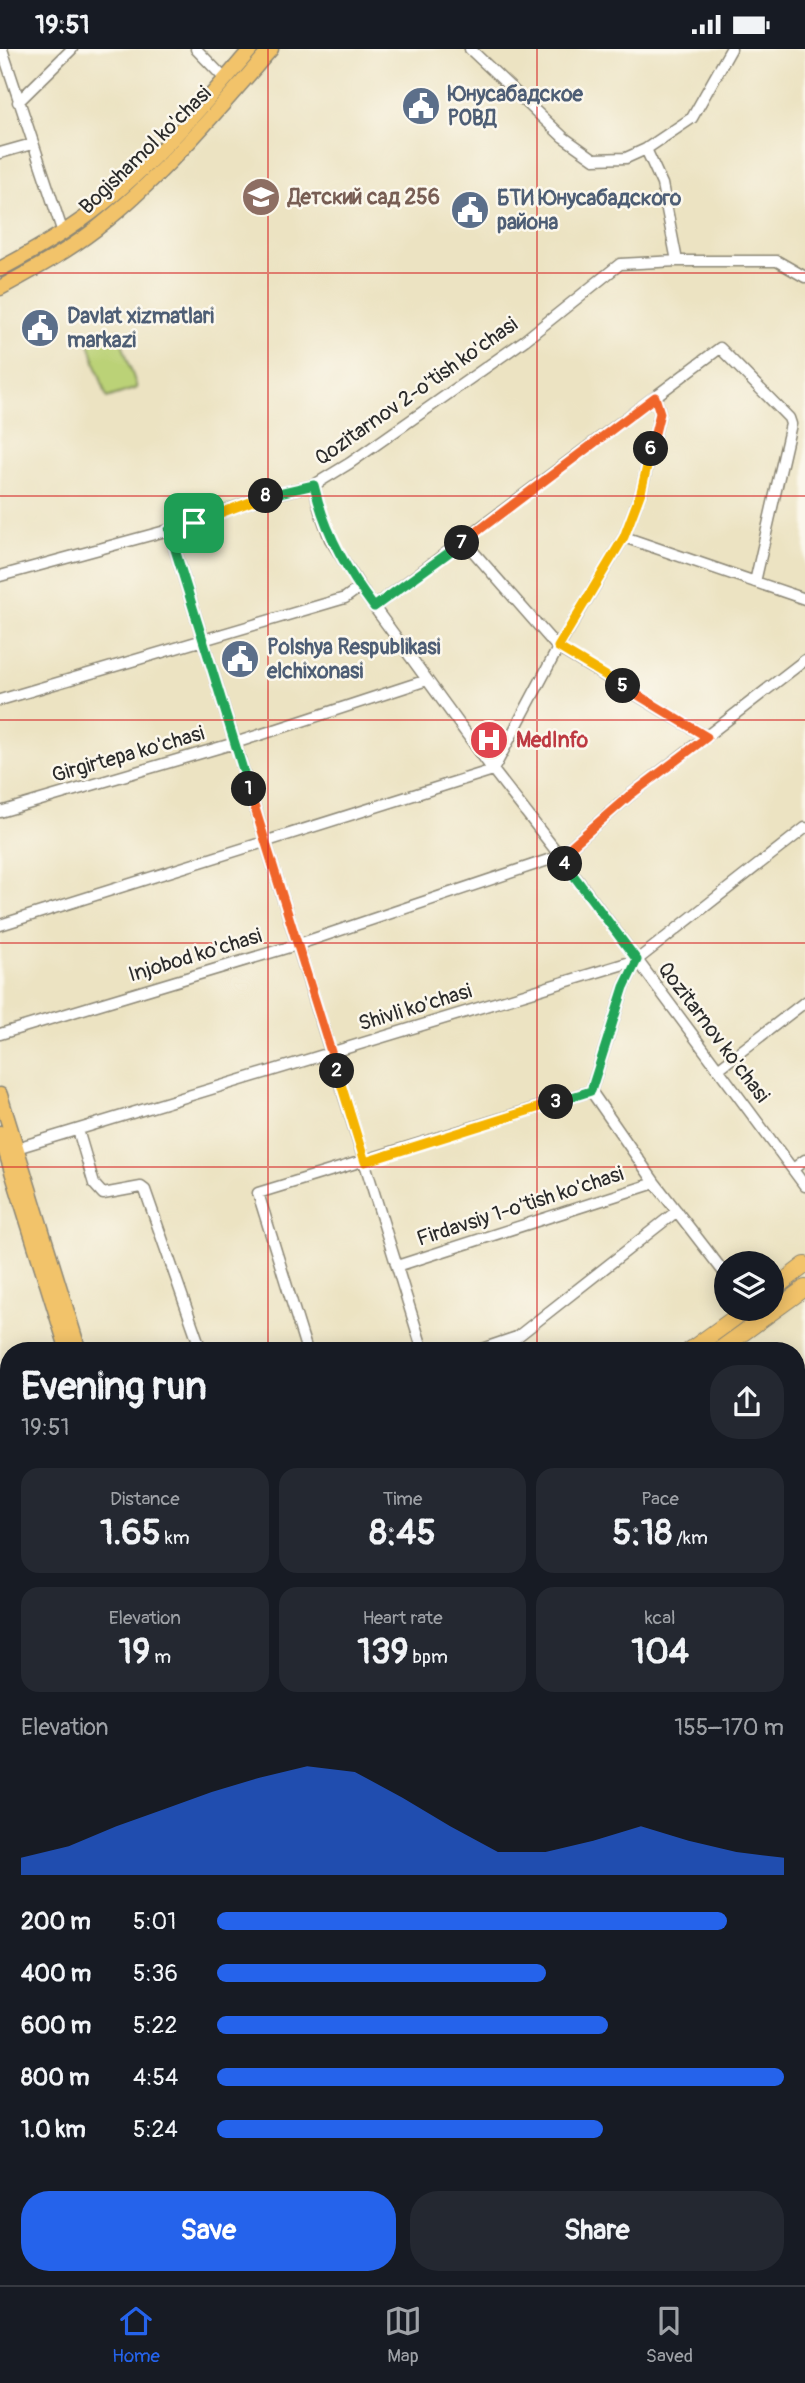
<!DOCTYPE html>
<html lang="en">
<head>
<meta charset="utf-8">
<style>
  body { margin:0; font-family:Pangolin,sans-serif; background:#242831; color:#f1f3f6; height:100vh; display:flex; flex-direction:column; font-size:26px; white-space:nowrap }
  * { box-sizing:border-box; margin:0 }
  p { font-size:23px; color:#9ea1a6 }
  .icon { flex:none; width:38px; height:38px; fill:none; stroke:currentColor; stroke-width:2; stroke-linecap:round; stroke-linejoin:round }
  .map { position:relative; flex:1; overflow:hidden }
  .side { position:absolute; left:0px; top:1293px; width:805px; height:943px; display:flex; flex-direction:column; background:#171b24; border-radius:28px 28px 0 0; box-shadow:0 4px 18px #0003 }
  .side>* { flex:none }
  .buttons { position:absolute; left:714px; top:1202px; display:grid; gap:14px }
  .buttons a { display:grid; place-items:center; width:70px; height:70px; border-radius:50%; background:#171b24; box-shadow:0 4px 18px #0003; font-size:35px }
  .pin { position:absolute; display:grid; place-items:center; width:60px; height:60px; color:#fff; margin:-30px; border-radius:14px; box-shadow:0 4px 10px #0006 }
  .km { position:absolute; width:35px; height:35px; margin:-18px; border-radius:50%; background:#222; color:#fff; font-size:19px; line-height:35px; text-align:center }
  .round { display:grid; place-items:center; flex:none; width:74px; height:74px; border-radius:28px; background:#242831 }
  .overview { display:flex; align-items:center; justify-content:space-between; height:119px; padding:0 21px }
  h1 { font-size:38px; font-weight:700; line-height:52px }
  .stats { display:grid; grid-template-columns:repeat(3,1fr); gap:10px; height:119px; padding:7px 21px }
  .stats div { display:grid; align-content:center; border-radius:18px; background:#242831; text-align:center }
  .stats b { font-size:35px; font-weight:700 }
  .stats small { font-size:19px; font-weight:400 }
  .stats p { font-size:19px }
  .chart { height:196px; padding:14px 21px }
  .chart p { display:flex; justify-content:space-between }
  .chart svg { width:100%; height:126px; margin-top:7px; fill:#2563eb; opacity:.7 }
  .button { display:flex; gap:14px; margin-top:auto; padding:14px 21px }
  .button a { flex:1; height:80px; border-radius:28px; background:#2563eb; color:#fff; font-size:28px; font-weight:700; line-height:80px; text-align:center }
  .button a+a { background:#242831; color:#f1f3f6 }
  ul { padding:0 21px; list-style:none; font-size:23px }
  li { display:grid; grid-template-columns:112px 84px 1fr; align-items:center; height:52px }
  li i { height:18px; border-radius:9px; background:#2563eb }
  .status { display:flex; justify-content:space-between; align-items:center; height:49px; padding:0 35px; background:#171b24; direction:ltr }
  .status svg { height:19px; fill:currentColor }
  .dock { display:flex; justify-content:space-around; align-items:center; height:98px; border-top:2px solid #363941; background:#171b24; font-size:19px; color:#9ea1a6 }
  .dock a { display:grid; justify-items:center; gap:4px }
  .dock .on { color:#2563eb }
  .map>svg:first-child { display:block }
</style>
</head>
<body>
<div class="status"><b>19:51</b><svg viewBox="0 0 49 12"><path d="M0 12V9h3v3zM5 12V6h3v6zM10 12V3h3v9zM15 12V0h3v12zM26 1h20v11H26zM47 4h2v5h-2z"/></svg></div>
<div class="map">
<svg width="805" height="2236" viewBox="0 0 805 2236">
  <rect width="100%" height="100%" fill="#fbf7ec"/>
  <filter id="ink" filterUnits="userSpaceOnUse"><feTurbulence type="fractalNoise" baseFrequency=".0143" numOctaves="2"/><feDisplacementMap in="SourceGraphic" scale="14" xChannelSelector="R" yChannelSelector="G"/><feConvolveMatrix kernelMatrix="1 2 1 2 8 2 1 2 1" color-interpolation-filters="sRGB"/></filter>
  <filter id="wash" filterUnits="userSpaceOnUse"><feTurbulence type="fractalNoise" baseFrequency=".00686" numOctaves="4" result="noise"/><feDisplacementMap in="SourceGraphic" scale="28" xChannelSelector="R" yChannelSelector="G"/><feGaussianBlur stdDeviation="1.57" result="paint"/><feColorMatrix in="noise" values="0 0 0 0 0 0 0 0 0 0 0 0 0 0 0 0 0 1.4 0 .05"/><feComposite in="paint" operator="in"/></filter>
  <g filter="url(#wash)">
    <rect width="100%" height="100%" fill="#ece3c2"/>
    <path fill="#bbd277" stroke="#737e51" stroke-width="2" d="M118,281L137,339L107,349L88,291Z"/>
  </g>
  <g filter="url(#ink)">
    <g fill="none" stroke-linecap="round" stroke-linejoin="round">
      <defs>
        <path id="minor" d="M2,0L63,184
          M196,0L225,30
          M470,0L563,88L594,110L626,109L646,100L692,69L731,0
          M18,53L72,0
          M646,100L662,135L677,212
          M0,104L32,95
          M314,436L320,462L330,490L366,547L493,721L560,807L805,1137
          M169,481L423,1302
          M624,488L805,550
          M464,492L558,599L707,688
          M0,527L169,481L264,448L314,436L350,414L525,291L620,215L677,212H777L805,228
          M374,558L720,299L789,369L791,375L755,533
          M0,651L345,549L360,538
          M0,763L235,694L427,631
          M0,876L493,721L558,599L624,488L641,443L660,364L655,348
          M0,985L296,896L560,807L629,747L805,611
          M718,1020L805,953
          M591,1042L655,1134L726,1226
          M78,1081L94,1135L103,1145L141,1138L145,1141L200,1298
          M10,1101L637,911L805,779
          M793,1120L805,1111
          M397,1217L655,1134
          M307,1302L258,1144L591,1042L624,938L637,911
          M476,1302L517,1288L677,1162
          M796,1428L805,1427
          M0,1784L9,1782
          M0,1881L9,1874
          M0,2013L9,2007
          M0,2115L9,2112
          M196,2236L227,2228
          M620,2236L626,2228"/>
        <path id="major" d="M0,220C32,203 62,186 91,164C151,118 202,58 251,0
          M0,239C33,221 66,203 96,180C161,129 217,62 271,0
          M0,1046L79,1302
          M0,1084L68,1302
          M338,2228L341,2236
          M377,2228L379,2236"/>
        <path id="highway" d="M772,1241L805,1216
          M689,1302L747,1260
          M718,1302L805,1239
          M0,1602L9,1599
          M0,1622L9,1620"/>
      </defs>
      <use href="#minor" stroke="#8c8776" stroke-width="13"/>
      <use href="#major" stroke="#8c8776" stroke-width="17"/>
      <use href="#highway" stroke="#8c8776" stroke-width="18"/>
      <use href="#minor" stroke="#fff" stroke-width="10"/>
      <use href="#major" stroke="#f2c36a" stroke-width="14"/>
      <use href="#highway" stroke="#f2c36a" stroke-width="16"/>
    </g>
  </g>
  <g fill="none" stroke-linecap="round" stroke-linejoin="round" filter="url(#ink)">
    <defs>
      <path id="split-1" d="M194,474L169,481L249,740"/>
      <path id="split-2" d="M249,740L337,1022"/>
      <path id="split-3" d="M337,1022L365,1113L556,1053"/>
      <path id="split-4" d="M556,1053L591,1042L624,938L637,911L565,815"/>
      <path id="split-5" d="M565,815L560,807L629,747L707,688L623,637"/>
      <path id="split-6" d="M623,637L558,598L624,488L641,443L651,400"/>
      <path id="split-7" d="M462,494L655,348L660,364L651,400"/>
      <path id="split-8" d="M266,447L314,436C324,481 346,521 374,558L462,494"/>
      <path id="split-9" d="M194,474L266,447"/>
    </defs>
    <use href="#split-1" stroke="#fff" stroke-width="14"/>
    <use href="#split-2" stroke="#fff" stroke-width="14"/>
    <use href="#split-3" stroke="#fff" stroke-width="14"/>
    <use href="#split-4" stroke="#fff" stroke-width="14"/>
    <use href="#split-5" stroke="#fff" stroke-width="14"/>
    <use href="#split-6" stroke="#fff" stroke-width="14"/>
    <use href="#split-7" stroke="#fff" stroke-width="14"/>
    <use href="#split-8" stroke="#fff" stroke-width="14"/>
    <use href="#split-9" stroke="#fff" stroke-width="14"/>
    <use href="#split-1" stroke="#22a559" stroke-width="9"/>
    <use href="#split-2" stroke="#f0652b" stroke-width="9"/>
    <use href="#split-3" stroke="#f5b400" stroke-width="9"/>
    <use href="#split-4" stroke="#22a559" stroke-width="9"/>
    <use href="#split-5" stroke="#f0652b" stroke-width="9"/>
    <use href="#split-6" stroke="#f5b400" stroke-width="9"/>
    <use href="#split-7" stroke="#f0652b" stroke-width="9"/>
    <use href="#split-8" stroke="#22a559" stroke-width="9"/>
    <use href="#split-9" stroke="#f5b400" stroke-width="9"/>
  </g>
  <path fill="none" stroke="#d62828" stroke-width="2" stroke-opacity="0.55" d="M268,0V1302M537,0V1302M0,224H805M0,447H805M0,671H805M0,894H805M0,1118H805M0,1342H9M796,1342H805M0,1565H9M796,1565H805M0,1789H9M796,1789H805M0,2012H9M796,2012H805M268,2228V2236M537,2228V2236"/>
  <defs>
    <symbol id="civic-disc" viewBox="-11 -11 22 22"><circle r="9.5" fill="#5c6f8a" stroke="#fbf7ec"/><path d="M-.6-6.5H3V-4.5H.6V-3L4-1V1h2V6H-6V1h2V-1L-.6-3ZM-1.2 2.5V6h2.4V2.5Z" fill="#fff"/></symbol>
    <symbol id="school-disc" viewBox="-11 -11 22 22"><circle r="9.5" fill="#8d6e63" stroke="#fbf7ec"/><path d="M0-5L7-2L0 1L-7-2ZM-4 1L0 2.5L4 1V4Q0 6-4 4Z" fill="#fff"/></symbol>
    <symbol id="hospital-disc" viewBox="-11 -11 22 22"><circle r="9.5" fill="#e0444e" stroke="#fbf7ec"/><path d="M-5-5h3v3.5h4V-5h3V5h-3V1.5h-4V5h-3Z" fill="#fff"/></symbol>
  </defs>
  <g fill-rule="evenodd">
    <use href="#civic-disc" x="399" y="35" width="44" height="44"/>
    <use href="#school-disc" x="239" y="126" width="44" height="44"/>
    <use href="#civic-disc" x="448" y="139" width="44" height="44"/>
    <use href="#civic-disc" x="18" y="257" width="44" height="44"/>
    <use href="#civic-disc" x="218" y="588" width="44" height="44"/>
    <use href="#hospital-disc" x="467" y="669" width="44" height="44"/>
  </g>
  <g text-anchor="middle" stroke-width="5" stroke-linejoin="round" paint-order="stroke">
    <g font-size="21" font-weight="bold" fill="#4e5e75" stroke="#fbf7ec" text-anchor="start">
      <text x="448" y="52">Юнусабадское<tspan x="448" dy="24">РОВД</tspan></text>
      <text x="497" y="156">БТИ Юнусабадского<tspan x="497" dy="24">района</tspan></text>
      <text x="67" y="274">Davlat xizmatlari<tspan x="67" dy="24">markazi</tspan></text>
      <text x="267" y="605">Polshya Respublikasi<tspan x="267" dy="24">elchixonasi</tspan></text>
    </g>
    <g font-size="21" fill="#2b2b2b" stroke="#fbf7ec">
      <text transform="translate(145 101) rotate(-44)" y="7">Bogishamol ko'chasi</text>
      <text transform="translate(416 342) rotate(-35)" y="7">Qozitarnov 2-o'tish ko'chasi</text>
      <text transform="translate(128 705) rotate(-16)" y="7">Girgirtepa ko'chasi</text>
      <text transform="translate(195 906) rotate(-17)" y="7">Injobod ko'chasi</text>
      <text transform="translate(415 958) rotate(-17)" y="7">Shivli ko'chasi</text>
      <text transform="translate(714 983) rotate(53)" y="7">Qozitarnov ko'chasi</text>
      <text transform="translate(520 1157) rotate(-18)" y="7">Firdavsiy 1-o'tish ko'chasi</text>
    </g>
    <g font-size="21" font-weight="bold" fill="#785e54" stroke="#fbf7ec" text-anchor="start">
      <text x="288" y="155">Детский сад 256</text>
    </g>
    <g font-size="21" font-weight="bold" fill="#be3a42" stroke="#fbf7ec" text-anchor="start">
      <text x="516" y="698">MedInfo</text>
    </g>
  </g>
</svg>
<div class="buttons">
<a><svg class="icon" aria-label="layers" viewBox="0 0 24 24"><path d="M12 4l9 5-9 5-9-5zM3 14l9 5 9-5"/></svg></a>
</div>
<div class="pin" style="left:194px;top:474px;background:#1e9e55"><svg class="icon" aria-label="arrive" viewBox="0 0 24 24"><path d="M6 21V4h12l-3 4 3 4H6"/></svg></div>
<b class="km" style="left:249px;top:740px">1</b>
<b class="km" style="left:337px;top:1022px">2</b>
<b class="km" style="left:556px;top:1053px">3</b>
<b class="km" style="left:565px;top:815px">4</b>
<b class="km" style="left:623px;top:637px">5</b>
<b class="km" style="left:651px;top:400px">6</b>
<b class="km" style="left:462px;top:494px">7</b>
<b class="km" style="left:266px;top:447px">8</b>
<section class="side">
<div class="overview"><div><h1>Evening run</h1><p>19:51</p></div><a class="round"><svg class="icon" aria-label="share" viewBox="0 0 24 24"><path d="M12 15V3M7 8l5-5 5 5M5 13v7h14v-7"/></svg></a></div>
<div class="stats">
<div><p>Distance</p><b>1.65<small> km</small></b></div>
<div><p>Time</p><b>8:45</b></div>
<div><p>Pace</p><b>5:18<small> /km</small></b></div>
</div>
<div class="stats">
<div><p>Elevation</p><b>19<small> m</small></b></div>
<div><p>Heart rate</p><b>139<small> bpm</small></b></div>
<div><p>kcal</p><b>104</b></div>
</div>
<div class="chart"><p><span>Elevation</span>155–170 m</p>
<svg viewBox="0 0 160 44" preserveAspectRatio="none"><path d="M0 44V38L10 34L20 27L30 21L40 15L50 10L60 6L70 8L80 17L90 27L100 36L110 36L120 32L130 27L140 32L150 36L160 38V44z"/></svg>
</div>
<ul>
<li><b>200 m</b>5:01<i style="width:90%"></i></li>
<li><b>400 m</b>5:36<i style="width:58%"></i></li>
<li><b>600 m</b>5:22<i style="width:69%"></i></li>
<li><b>800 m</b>4:54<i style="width:100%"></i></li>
<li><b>1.0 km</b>5:24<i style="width:68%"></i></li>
</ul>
<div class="button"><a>Save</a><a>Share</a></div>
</section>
</div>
<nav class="dock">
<a class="on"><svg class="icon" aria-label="home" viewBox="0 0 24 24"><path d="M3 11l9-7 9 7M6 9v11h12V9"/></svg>Home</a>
<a><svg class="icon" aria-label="map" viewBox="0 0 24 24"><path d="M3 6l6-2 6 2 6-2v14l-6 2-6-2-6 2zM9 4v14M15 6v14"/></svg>Map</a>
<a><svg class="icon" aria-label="saved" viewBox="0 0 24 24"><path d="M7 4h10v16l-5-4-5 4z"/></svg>Saved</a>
</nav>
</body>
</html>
